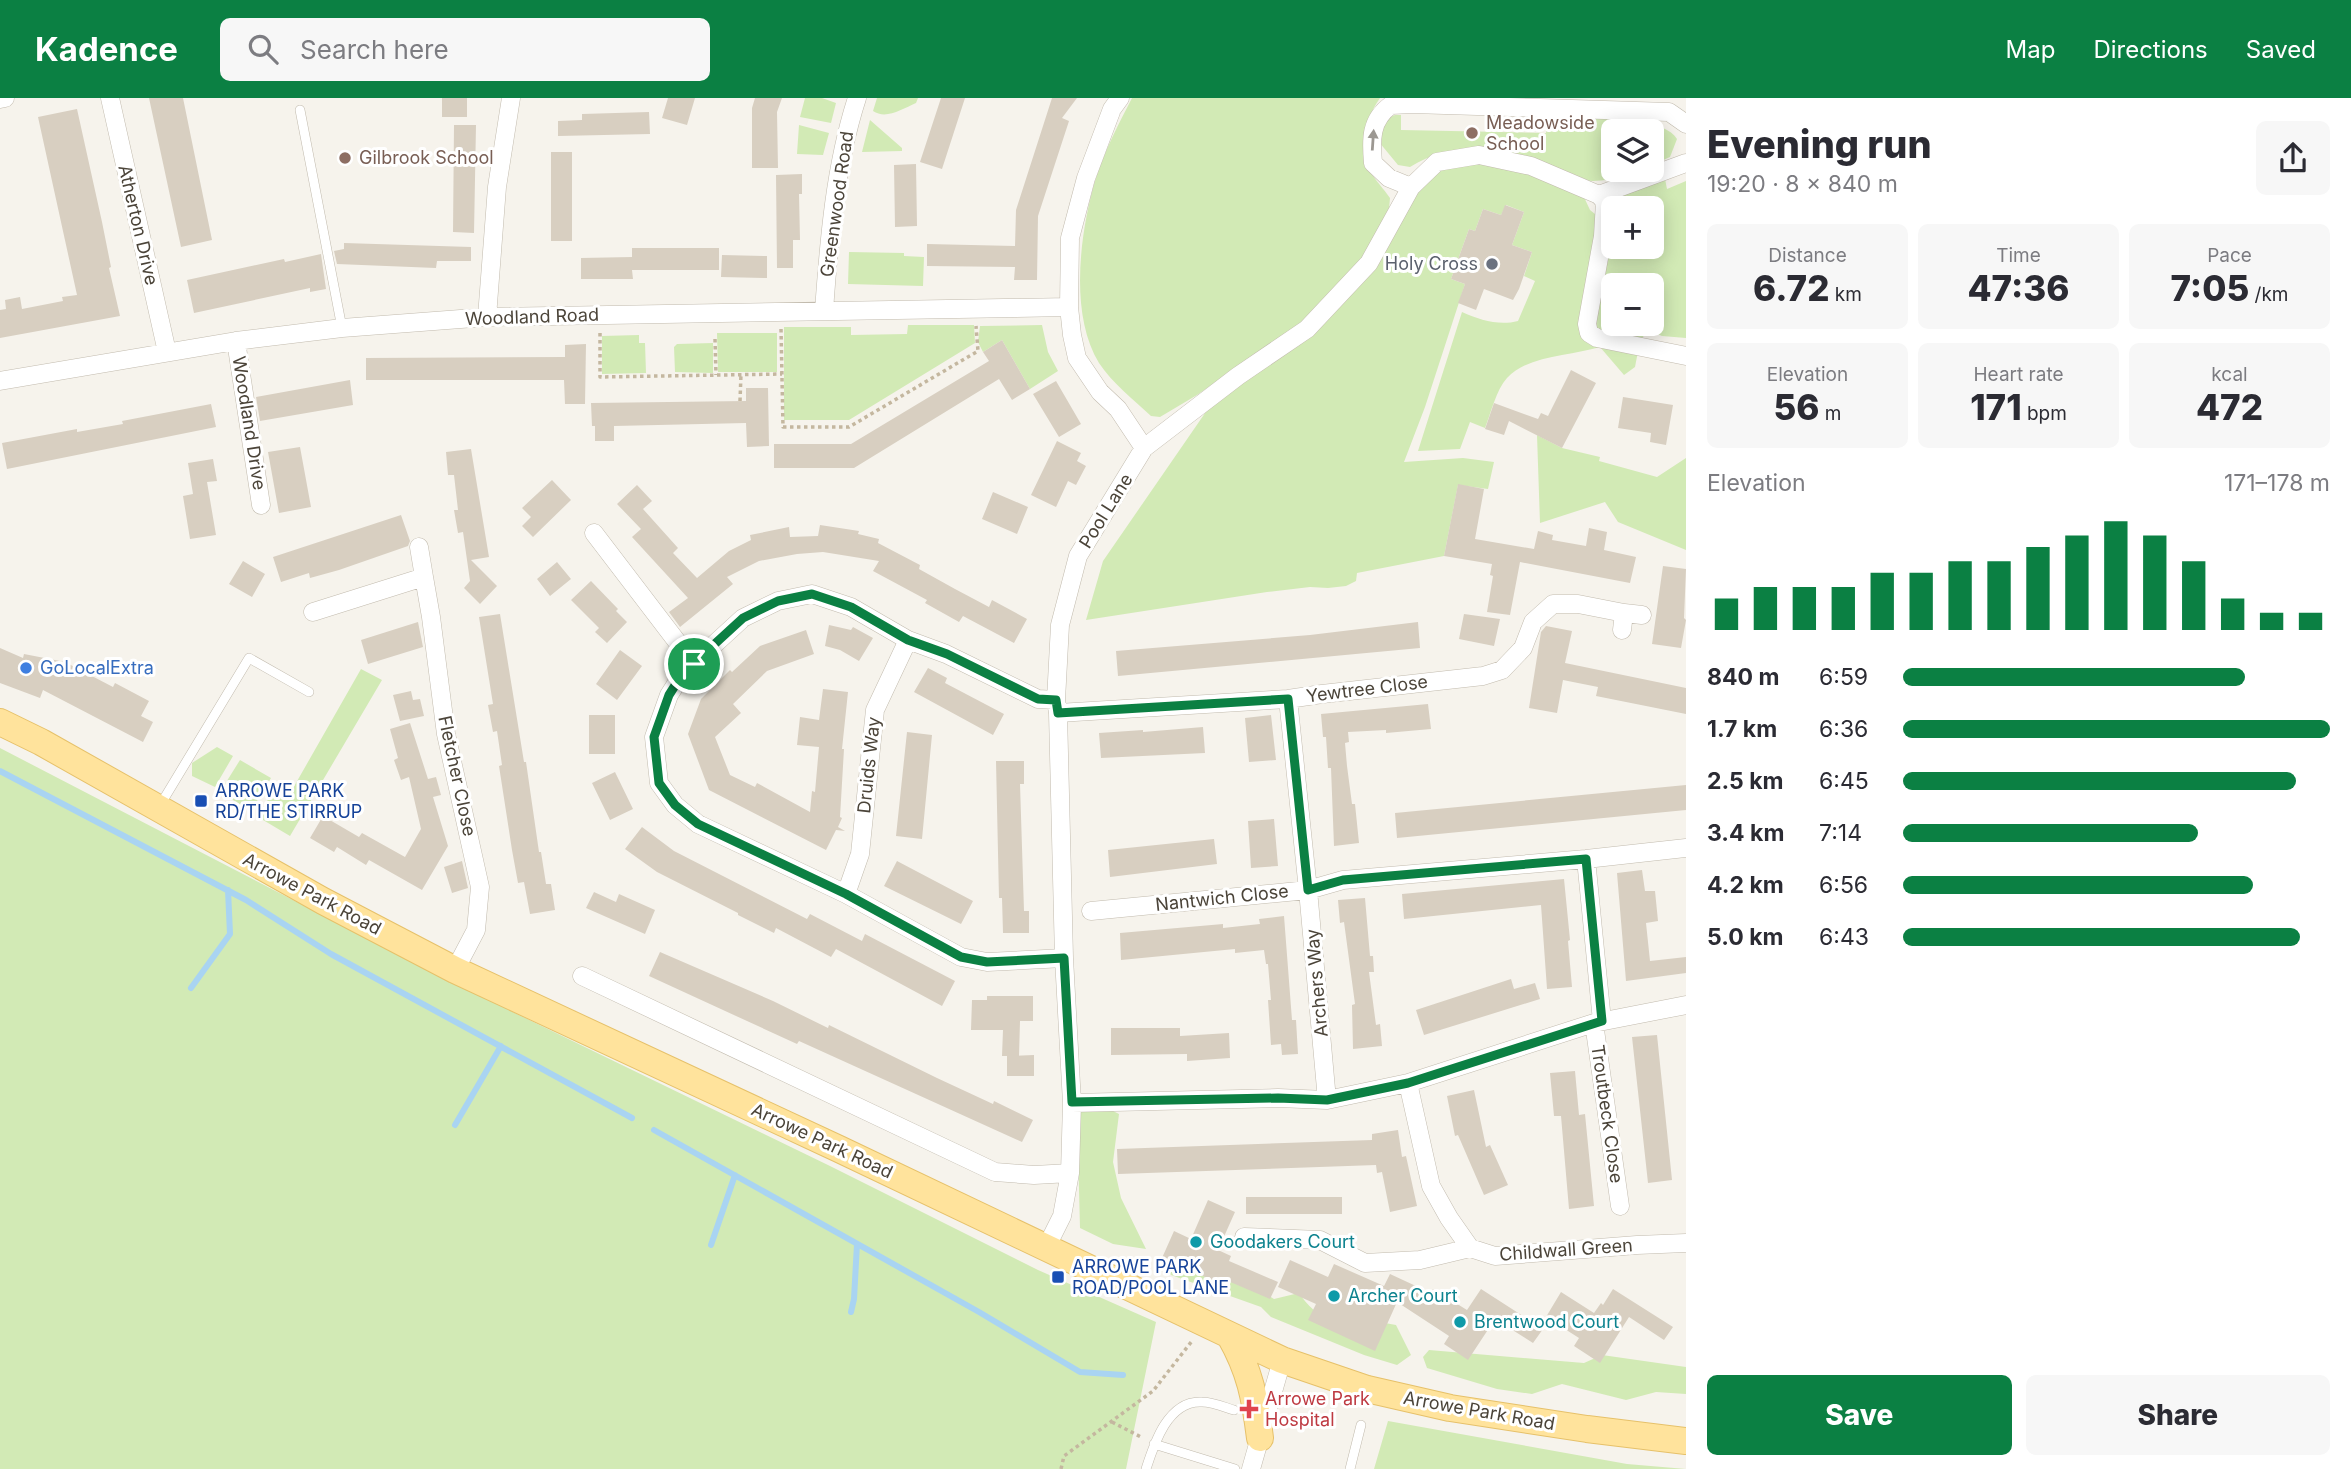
<!DOCTYPE html>
<html lang="en">
<head>
<meta charset="utf-8">
<style>
  body { margin:0; font-family:Inter,sans-serif; background:#f7f7f7; color:#2b2b33; height:100vh; display:flex; flex-direction:column; font-size:26px; white-space:nowrap }
  * { box-sizing:border-box; margin:0 }
  p { font-size:23px; color:#7c7c81 }
  .icon { flex:none; width:38px; height:38px; fill:none; stroke:currentColor; stroke-width:2; stroke-linecap:round; stroke-linejoin:round }
  .map { position:relative; flex:1; overflow:hidden }
  .side { display:flex; flex-direction:column; background:#fff; width:665px }
  .side>* { flex:none }
  .buttons { position:absolute; left:1601px; top:21px; display:grid; gap:14px }
  .buttons a { display:grid; place-items:center; width:63px; height:63px; border-radius:10px; background:#fff; box-shadow:0 4px 18px #0003; font-size:35px }
  .pin { position:absolute; display:grid; place-items:center; width:60px; height:60px; color:#fff; margin:-30px; border:4px solid #fff; border-radius:50%; box-shadow:0 2px 7px #0007 }
  .round { display:grid; place-items:center; flex:none; width:74px; height:74px; border-radius:10px; background:#f7f7f7 }
  .headline { display:flex; align-items:center; justify-content:space-between; height:119px; padding:0 21px }
  h1 { font-size:38px; font-weight:800; line-height:52px }
  .stats { display:grid; grid-template-columns:repeat(3,1fr); gap:10px; height:119px; padding:7px 21px }
  .stats div { display:grid; align-content:center; border-radius:10px; background:#f7f7f7; text-align:center }
  .stats b { font-size:35px; font-weight:800 }
  .stats small { font-size:19px; font-weight:400 }
  .stats p { font-size:19px }
  .chart { height:196px; padding:14px 21px }
  .chart p { display:flex; justify-content:space-between }
  .chart svg { width:100%; height:126px; margin-top:7px; stroke:#0b8043; stroke-width:6 }
  .primary-button { display:flex; gap:14px; margin-top:auto; padding:14px 21px }
  .primary-button a { flex:1; height:80px; border-radius:10px; background:#0b8043; color:#fff; font-size:28px; font-weight:800; line-height:80px; text-align:center }
  .primary-button a+a { background:#f7f7f7; color:#2b2b33 }
  ul { padding:0 21px; list-style:none; font-size:23px }
  li { display:grid; grid-template-columns:112px 84px 1fr; align-items:center; height:52px }
  li i { height:18px; border-radius:9px; background:#0b8043 }
  header { display:flex; align-items:center; gap:42px; box-sizing:border-box; height:98px; padding:0 35px; background:#0b8043; color:#fff }
  header strong { font-size:33px }
  nav { display:flex; gap:38px; margin-inline-start:auto; font-size:24px }
  .search { width:490px; height:63px; background:#f7f7f7; display:flex; align-items:center; gap:18px; box-sizing:border-box; padding:0 24px; border-radius:10px; color:#7c7c81; font-size:26px }
  main { display:flex; flex:1; min-height:0 }
  .map>svg:first-child { display:block }
</style>
</head>
<body>
<header>
<strong>Kadence</strong>
<div class="search"><svg class="icon" aria-label="search" viewBox="0 0 24 24"><circle cx="10" cy="10" r="6"/><path d="M15 15l6 6"/></svg>Search here</div>
<nav><a>Map</a><a>Directions</a><a>Saved</a></nav>
</header>
<main>
<div class="map">
<svg width="1686" height="1371" viewBox="0 0 1686 1371">
  <rect width="100%" height="100%" fill="#f6f3ec"/>
  <path fill="#d2eab5" fill-rule="evenodd" d="M805,0H822L836,5L831,25L800,19Z
    M877,0H918L916,5C902,11 886,22 873,13Z
    M1132,0H1380C1366,19 1359,50 1370,73C1375,82 1384,91 1390,100L1389,111L1363,162L1301,225L1197,297L1160,319L1151,318C1134,302 1112,285 1099,265C1069,216 1080,135 1095,83C1104,54 1118,27 1132,0Z
    M1395,17H1401V32L1546,35L1547,20C1576,21 1662,15 1677,41L1670,59L1652,67V33H1614V72H1651L1664,76L1667,91L1686,83V240L1662,238L1648,232L1640,243L1635,269L1624,277L1600,249C1571,258 1528,257 1507,280C1496,292 1491,315 1485,330L1470,324L1460,351L1418,353L1462,214C1480,222 1499,228 1518,223L1535,183L1524,178L1532,154L1512,147L1524,114L1506,107L1501,117L1483,111L1475,133L1469,131L1451,181L1465,186L1425,309L1404,364L1463,360L1494,364L1488,391L1458,387L1444,458L1357,475L1356,483L1346,488L1328,490L1310,489L1267,494L1086,522L1103,463L1212,305L1310,236L1377,169L1423,85L1440,68L1496,62L1583,97L1590,112L1600,120L1625,91V77C1615,80 1604,83 1593,83C1583,83 1572,76 1562,73C1508,56 1464,36 1410,69L1398,67L1379,44L1384,22ZM1614,110H1652V149H1614ZM1614,187H1652V226H1614Z
    M870,22L902,50V53L862,54Z
    M799,27L829,35L823,57L797,56Z
    M849,154L904,155V158L924,159L923,188L848,186Z
    M908,227H974L975,245L849,322H784V229H851V237L907,236Z
    M1042,227L1048,254L1058,273L1030,291L1002,242L983,254L978,244L980,228Z
    M717,235H777V274H718Z
    M639,237V245H645L646,275L602,276V238Z
    M713,245V275L675,274L674,249L677,246Z
    M1537,337L1562,350L1600,359L1599,363L1657,379L1686,360V452L1618,424L1605,404L1540,425Z
    M361,571L382,582L290,738L258,719L278,684L292,692Z
    M217,649L233,658L215,689L192,678V665Z
    M0,650L449,883L830,1068L1038,1172L1156,1224L1126,1371H0Z
    M240,662L271,680L251,713L220,694Z
    M1077,1013H1113L1119,1016L1113,1064L1121,1100L1146,1151L1113,1146L1080,1130Z
    M1170,1155L1244,1182L1274,1201L1299,1195C1328,1238 1355,1218 1396,1227L1411,1257L1397,1267L1364,1257L1271,1219L1261,1209L1171,1177L1163,1165Z
    M1429,1252L1584,1265L1602,1257L1686,1269V1296L1656,1294L1626,1302L1562,1286L1532,1296L1497,1291L1427,1270L1423,1259Z
    M1388,1323L1627,1366L1686,1371H1374Z"/>
  <g fill="none" stroke-linecap="round" stroke-linejoin="round">
    <path stroke="#a9d4f2" stroke-width="6" d="M0,673L246,802L331,856L632,1020
      M191,890L230,836L228,792
      M455,1027L501,948
      M654,1032L979,1214L1080,1274L1123,1277
      M711,1147L735,1077
      M851,1214L854,1201L857,1146"/>
  </g>
  <path fill="#d8cfc1" d="M149,0H183L212,142L181,149Z
    M442,0H467V19H442Z
    M668,0H695L687,27L662,20Z
    M755,0H782L777,14L778,70H752V10Z
    M941,0H965L942,71L920,64Z
    M1052,0H1077L1062,20L1069,23L1038,118L1037,182H1014L1015,169L927,168V146L1015,148L1016,112Z
    M77,11L102,124L111,169L109,170L120,218L0,240V212L6,211L5,202L20,199L22,211L63,203L62,199L77,197L38,19Z
    M649,14L650,36L558,38V23L582,22V16Z
    M454,27H476L474,135L453,134Z
    M551,54H572V143H551Z
    M916,66L917,128L895,129L894,67Z
    M802,76V96H799L800,142H793V170H777L776,77Z
    M1505,107L1524,114L1512,147L1532,154L1519,191L1513,202L1484,191L1476,212L1458,205L1465,186L1451,181L1469,131L1475,133L1483,111L1501,117Z
    M344,145L471,149V163H437L436,170L337,166L334,153L344,151Z
    M632,150H719V172H632L633,181H581V160L632,159V161Z
    M321,156L326,191L310,194V190L194,215L187,182L284,161L285,164Z
    M722,157L767,158V180L721,179Z
    M1002,242L1030,291L1012,302L999,281L854,370H774V346H851L989,263L983,254Z
    M586,246L585,306H565L564,282H366V260L565,259V247Z
    M1571,272L1596,285L1562,350L1509,323L1504,337L1485,331L1494,305L1538,321L1541,315L1548,318Z
    M350,282L353,307L260,323L256,299Z
    M1056,283L1081,326L1059,339L1033,296Z
    M746,290H768L769,348L747,349L746,325L614,328V343H595V328H592L591,305L746,303Z
    M1623,299L1673,307L1666,347L1650,344L1651,335L1618,330Z
    M211,306L216,329L7,371L2,345L77,331V334L123,326L122,323Z
    M1057,343L1081,355L1077,363L1086,368L1076,387L1068,383L1056,409L1031,397Z
    M300,349L311,409L279,415L268,354Z
    M471,351L489,459L471,462L497,488L480,506L464,490L470,483L463,434L458,435L454,412H458L454,377H448L446,354Z
    M213,361L217,383L207,384L216,437L190,441L183,398L193,396L188,365Z
    M552,382L571,402L533,439L522,428L531,419L522,410Z
    M1458,386L1484,391L1475,441L1534,451L1538,433L1553,437L1552,442L1586,448L1589,430L1607,434L1604,452L1636,459L1630,485L1520,464L1510,517L1487,514L1493,478L1490,477L1492,466L1444,458Z
    M637,387L652,403L643,411L678,450L673,455L697,480L729,453L751,442L750,437L789,429L790,439L818,438L820,427L859,433L858,436L879,441L878,445L920,467L919,471L955,491L989,509L992,502L1027,521L1014,545L963,518L959,524L925,505L927,502L873,473L879,463L823,454L797,456L759,463L727,479L733,486L680,529L669,514L688,500L632,439L641,431L617,406Z
    M993,394L1028,409L1017,436L982,421Z
    M401,417L410,443L408,448L339,472L310,480L309,475L281,484L273,459Z
    M243,463L265,476L252,499L229,486Z
    M557,464L571,481L550,498L537,481Z
    M1663,468L1686,471L1684,520L1686,522L1681,550L1652,546Z
    M591,483L618,511L616,513L627,524L607,545L595,534L599,530L571,502Z
    M500,516L524,664H526L539,754H541L546,786H551L555,812L530,816L524,784L518,785L512,752L499,668L502,667L497,633L493,634L488,607L493,606L479,519Z
    M1464,516L1500,521L1494,548L1459,541Z
    M418,524L423,549L368,566L361,542Z
    M1418,524L1420,550L1118,578L1116,553L1310,537Z
    M829,527L851,532L853,529L873,540L859,563L840,552L825,548Z
    M1546,528L1572,533L1565,565L1686,590V616L1596,598L1598,589L1563,582L1557,615L1529,610L1541,534Z
    M806,532L814,556L767,573L733,606L741,615L715,639L730,677L755,689L757,685L810,714L812,693L815,694L819,649L797,647L800,619L819,622L823,591L848,594L842,651H844L840,719L842,720L838,729L845,733L836,732L826,752L709,692L688,636L701,601L730,572L732,574L760,548Z
    M0,550L23,560L24,556L65,564L113,589L115,585L149,603L141,618L153,624L143,644L43,592L40,600L0,585Z
    M620,552L642,568L617,602L596,586Z
    M928,570L947,580L945,585L1004,616L993,637L914,594Z
    M411,593L413,602L420,601L424,618L400,623L393,597Z
    M1428,606L1431,631L1386,635V632L1348,634L1349,644L1345,645L1347,668L1352,706H1355L1359,745L1334,748L1331,670H1328L1326,639H1323L1321,616Z
    M589,617H615V656H589Z
    M1271,617L1276,662L1249,664L1245,620Z
    M410,625L428,681L436,679L441,697L433,699L448,748L422,792L369,762L366,767L337,749L334,754L310,740L323,718L359,739L362,735L405,759L421,731L409,679L401,682L394,662L398,660L390,631Z
    M1203,629L1205,655L1101,660L1099,635L1143,632V634Z
    M907,634L932,637L922,741L896,738Z
    M996,663H1024V686H1020L1024,813H1029V835H1003L1002,800H999Z
    M615,674L633,711L610,722L592,685Z
    M1686,687V712L1397,740L1395,715Z
    M1274,721L1278,768L1251,770L1248,723Z
    M642,729L674,753L807,821L810,816L862,843L865,836L955,883L942,908L836,851L831,859L776,830L774,835L738,817V815L657,774L625,751Z
    M1214,741L1217,766L1110,779L1108,752Z
    M462,763L468,790L452,795L444,769Z
    M897,763L973,803L961,826L884,788Z
    M1642,772L1645,793H1655L1658,823L1646,825L1650,863L1686,859V875L1626,883L1617,775Z
    M1564,781L1570,842L1568,843L1572,889L1547,891L1541,807L1404,821L1402,796Z
    M594,794L616,804L619,796L655,812L645,836L586,810Z
    M1365,800L1370,858H1373L1374,874H1369L1376,927L1380,926L1382,948L1353,951L1352,907L1355,906L1344,824L1340,825L1338,802Z
    M1284,818L1292,922H1296L1298,956L1282,957L1281,946L1271,947L1268,902H1271L1268,866H1266L1264,852L1235,855V851L1121,862L1120,835L1223,826V830L1260,826L1259,821Z
    M660,854L773,903L828,930L829,927L937,980L993,1006L994,1003L1033,1022L1022,1044L799,943L797,946L649,878Z
    M1511,881L1514,891L1535,885L1540,901L1424,937L1416,912Z
    M987,898H1033V923H1020L1019,958H1002L1003,932H971L972,902H987Z
    M1111,930H1180V938L1229,935L1230,960L1187,963V956L1111,957Z
    M1657,937L1672,1082L1648,1085L1632,939Z
    M1034,957V978H1007V958Z
    M1575,973L1579,1017L1585,1016L1594,1108L1569,1111L1561,1018H1554L1550,975Z
    M1474,992L1486,1049L1490,1047L1508,1087L1484,1097L1458,1037L1455,1038L1447,998Z
    M1398,1032L1402,1059L1406,1058L1417,1108L1390,1114L1382,1074L1377,1075L1376,1067L1118,1076L1117,1051L1372,1042V1036Z
    M1246,1099H1342V1116H1246Z
    M1208,1102L1235,1114L1218,1152L1231,1158L1229,1163L1278,1184L1270,1201L1221,1180L1219,1185L1162,1160L1174,1133L1191,1141Z
    M1290,1162L1328,1179L1334,1166L1384,1188L1390,1176L1431,1195L1433,1191L1467,1212L1481,1191L1543,1231L1533,1245L1495,1221L1468,1262L1444,1246L1449,1238L1397,1204L1375,1253L1308,1222L1316,1206L1278,1189Z
    M1613,1191L1673,1229L1664,1242L1629,1219L1600,1265L1574,1248L1579,1240L1546,1219L1561,1194L1594,1215L1601,1205L1603,1207Z"/>
  <g fill="none" stroke-linecap="round" stroke-linejoin="round">
    <defs>
      <path id="service" d="M300,12L342,230
        M159,709L249,560L309,594
        M1154,1346L1235,1371
        M1146,1371C1154,1346 1168,1302 1202,1304C1212,1304 1224,1309 1234,1312
        M1350,1371L1361,1327"/>
      <path id="minor" d="M110,0L167,254
        M1120,0L1112,11L1086,80L1070,140L1069,209L1072,237L1077,260L1100,294L1118,311L1144,350
        M0,1L5,0
        M1411,89L1389,80L1373,65C1371,42 1370,22 1391,7L1412,6L1669,14L1686,26
        M1599,97L1605,104L1603,138L1587,226L1589,235L1597,240L1686,258
        M824,213C829,142 835,68 857,0
        M487,219L497,89L511,0
        M236,243L261,407
        M0,283L236,243L342,230L487,219L1069,209
        M594,435L694,566
        M419,449L424,479
        M313,514L424,479L431,519L446,636L480,789L476,832L455,872
        M1624,515L1642,517
        M1288,601L1308,792L1327,1002
        M1056,602L1038,601L946,556L908,542L851,509L812,496L778,503L743,520L683,575L669,597L654,639L659,685L675,707L698,726L846,796L961,859L987,864L1064,860
        M1058,615L1288,601L1322,596L1483,578L1502,572L1523,550L1533,524L1553,506H1578L1624,515L1622,532
        M1586,761L1602,923
        M846,796L860,756L875,612L908,542
        M1091,813L1308,792L1343,782L1586,761L1686,750
        M582,878L995,1074L1034,1077L1070,1075
        M1594,925L1620,1108
        M1408,985L1431,1088L1449,1120L1470,1150
        M1072,1005L1278,1000L1327,1002L1408,985L1594,925L1686,907
        M1244,1139L1320,1142L1365,1165L1420,1162L1470,1150L1495,1158L1637,1147L1686,1145
        M1046,1150L1062,1118L1070,1075L1072,1005L1064,860L1058,615L1056,602L1060,527L1078,458L1144,350L1238,278L1307,231L1369,165L1411,89L1437,64L1479,57L1531,68L1599,97L1686,65
        M1251,1371L1282,1262"/>
      <path id="primary" d="M0,624L41,644L323,803L455,872L839,1051L1282,1262L1367,1291L1450,1310L1587,1331L1686,1343
        M1230,1238C1250,1273 1255,1300 1260,1340"/>
    </defs>
    <use href="#service" stroke="#c2bbae" stroke-width="10"/>
    <use href="#minor" stroke="#c2bbae" stroke-width="19"/>
    <use href="#primary" stroke="#e6c16a" stroke-width="28"/>
    <path stroke="#c4b79f" stroke-width="3.5" stroke-dasharray="3.5 3.5" stroke-linecap="butt" d="M781,231L783,329H849L978,253L976,228
      M600,235V279L782,276
      M715,241L716,277
      M740,303L741,276
      M1112,1324L1141,1339
      M1061,1371L1064,1358L1153,1293L1192,1243"/>
    <use href="#service" stroke="#fff" stroke-width="9"/>
    <use href="#minor" stroke="#fff" stroke-width="18"/>
    <use href="#primary" stroke="#ffe39c" stroke-width="26"/>
  </g>
  <defs><path id="oneway-solid" d="M-6-.8H1V-3.2L6.5 0L1 3.2V.8H-6Z" transform="scale(1.75)"/></defs>
  <use fill="#9c9892" href="#oneway-solid" transform="translate(1373 42) rotate(-86)"/>
  <g fill="none" stroke-linecap="round" stroke-linejoin="round">
    <defs>
      <path id="route" d="M812,496L851,509L908,542L947,556L1038,601L1056,602L1058,615L1288,601L1308,792L1343,782L1586,761L1602,923L1408,985L1327,1002L1278,1000L1072,1004L1064,860L987,864L961,859L846,796L698,726L675,707L659,685L654,639L669,597L683,575L743,520L778,503Z"/>
    </defs>
    <use href="#route" stroke="#fff" stroke-width="14"/>
    <use href="#route" stroke="#0b8043" stroke-width="9"/>
  </g>
  <g fill="#8d6e63" stroke="#fff" stroke-width="2.5">
    <circle cx="1472" cy="35" r="7"/>
    <circle cx="345" cy="60" r="7"/>
  </g>
  <circle fill="#6b7280" stroke="#fff" stroke-width="2.5" cx="1492" cy="166" r="7"/>
  <circle fill="#3f7fe0" stroke="#fff" stroke-width="2.5" cx="26" cy="570" r="7"/>
  <g fill="#1a4fb4" stroke="#fff" stroke-width="2.5">
    <rect x="194" y="696" width="14" height="14" rx="3.5"/>
    <rect x="1051" y="1172" width="14" height="14" rx="3.5"/>
  </g>
  <g fill="#0f9aa8" stroke="#fff" stroke-width="2.5">
    <circle cx="1196" cy="1144" r="7"/>
    <circle cx="1334" cy="1198" r="7"/>
    <circle cx="1460" cy="1224" r="7"/>
  </g>
  <path fill="#e0444e" stroke="#fff" stroke-width="2.5" d="M1245.5 1300.5h7v7h7v7h-7v7h-7v-7h-7v-7h7z"/>
  <g text-anchor="middle" stroke-width="6" stroke-linejoin="round" paint-order="stroke">
    <g font-size="18" fill="#785e54" stroke="#fff" text-anchor="start">
      <text x="1486" y="31">Meadowside<tspan x="1486" dy="21">School</tspan></text>
      <text x="359" y="66">Gilbrook School</text>
    </g>
    <g font-size="18" fill="#4b4439" stroke="#fff">
      <text transform="translate(837 106) rotate(-82)" y="6">Greenwood Road</text>
      <text transform="translate(138 127) rotate(77)" y="6">Atherton Drive</text>
      <text transform="translate(532 219) rotate(-2)" y="6">Woodland Road</text>
      <text transform="translate(249 325) rotate(81)" y="6">Woodland Drive</text>
      <text transform="translate(1106 413) rotate(-58)" y="6">Pool Lane</text>
      <text transform="translate(1367 591) rotate(-7)" y="6">Yewtree Close</text>
      <text transform="translate(869 667) rotate(-84)" y="6">Druids Way</text>
      <text transform="translate(457 678) rotate(78)" y="6">Fletcher Close</text>
      <text transform="translate(312 796) rotate(28)" y="6">Arrowe Park Road</text>
      <text transform="translate(1222 800) rotate(-6)" y="6">Nantwich Close</text>
      <text transform="translate(1317 885) rotate(-95)" y="6">Archers Way</text>
      <text transform="translate(1607 1016) rotate(82)" y="6">Troutbeck Close</text>
      <text transform="translate(822 1043) rotate(25)" y="6">Arrowe Park Road</text>
      <text transform="translate(1566 1152) rotate(-4)" y="6">Childwall Green</text>
      <text transform="translate(1479 1313) rotate(10)" y="6">Arrowe Park Road</text>
    </g>
    <g font-size="18" fill="#5b616d" stroke="#fff" text-anchor="end">
      <text x="1478" y="172">Holy Cross</text>
    </g>
    <g font-size="18" fill="#366cbe" stroke="#fff" text-anchor="start">
      <text x="40" y="576">GoLocalExtra</text>
    </g>
    <g font-size="18" fill="#164399" stroke="#fff" text-anchor="start">
      <text x="215" y="699">ARROWE PARK<tspan x="215" dy="21">RD/THE STIRRUP</tspan></text>
      <text x="1072" y="1175">ARROWE PARK<tspan x="1072" dy="21">ROAD/POOL LANE</tspan></text>
    </g>
    <g font-size="18" fill="#0d838f" stroke="#fff" text-anchor="start">
      <text x="1210" y="1150">Goodakers Court</text>
      <text x="1348" y="1204">Archer Court</text>
      <text x="1474" y="1230">Brentwood Court</text>
    </g>
    <g font-size="18" fill="#be3a42" stroke="#fff" text-anchor="start">
      <text x="1265" y="1307">Arrowe Park<tspan x="1265" dy="21">Hospital</tspan></text>
    </g>
  </g>
</svg>
<div class="buttons">
<a><svg class="icon" aria-label="layers" viewBox="0 0 24 24"><path d="M12 4l9 5-9 5-9-5zM3 14l9 5 9-5"/></svg></a>
<a>+</a>
<a>−</a>
</div>
<div class="pin" style="left:694px;top:566px;background:#1e9e55"><svg class="icon" aria-label="arrive" viewBox="0 0 24 24"><path d="M6 21V4h12l-3 4 3 4H6"/></svg></div>
</div>
<section class="side">
<div class="headline"><div><h1>Evening run</h1><p>19:20 · 8 × 840 m</p></div><a class="round"><svg class="icon" aria-label="share" viewBox="0 0 24 24"><path d="M12 15V3M7 8l5-5 5 5M5 13v7h14v-7"/></svg></a></div>
<div class="stats">
<div><p>Distance</p><b>6.72<small> km</small></b></div>
<div><p>Time</p><b>47:36</b></div>
<div><p>Pace</p><b>7:05<small> /km</small></b></div>
</div>
<div class="stats">
<div><p>Elevation</p><b>56<small> m</small></b></div>
<div><p>Heart rate</p><b>171<small> bpm</small></b></div>
<div><p>kcal</p><b>472</b></div>
</div>
<div class="chart"><p><span>Elevation</span>171–178 m</p>
<svg viewBox="0 0 160 44" preserveAspectRatio="none"><path d="M5 44V33M15 44V29M25 44V29M35 44V29M45 44V24M55 44V24M65 44V20M75 44V20M85 44V15M95 44V11M105 44V6M115 44V11M125 44V20M135 44V33M145 44V38M155 44V38"/></svg>
</div>
<ul>
<li><b>840 m</b>6:59<i style="width:80%"></i></li>
<li><b>1.7 km</b>6:36<i style="width:100%"></i></li>
<li><b>2.5 km</b>6:45<i style="width:92%"></i></li>
<li><b>3.4 km</b>7:14<i style="width:69%"></i></li>
<li><b>4.2 km</b>6:56<i style="width:82%"></i></li>
<li><b>5.0 km</b>6:43<i style="width:93%"></i></li>
</ul>
<div class="primary-button"><a>Save</a><a>Share</a></div>
</section>
</main>
</body>
</html>
